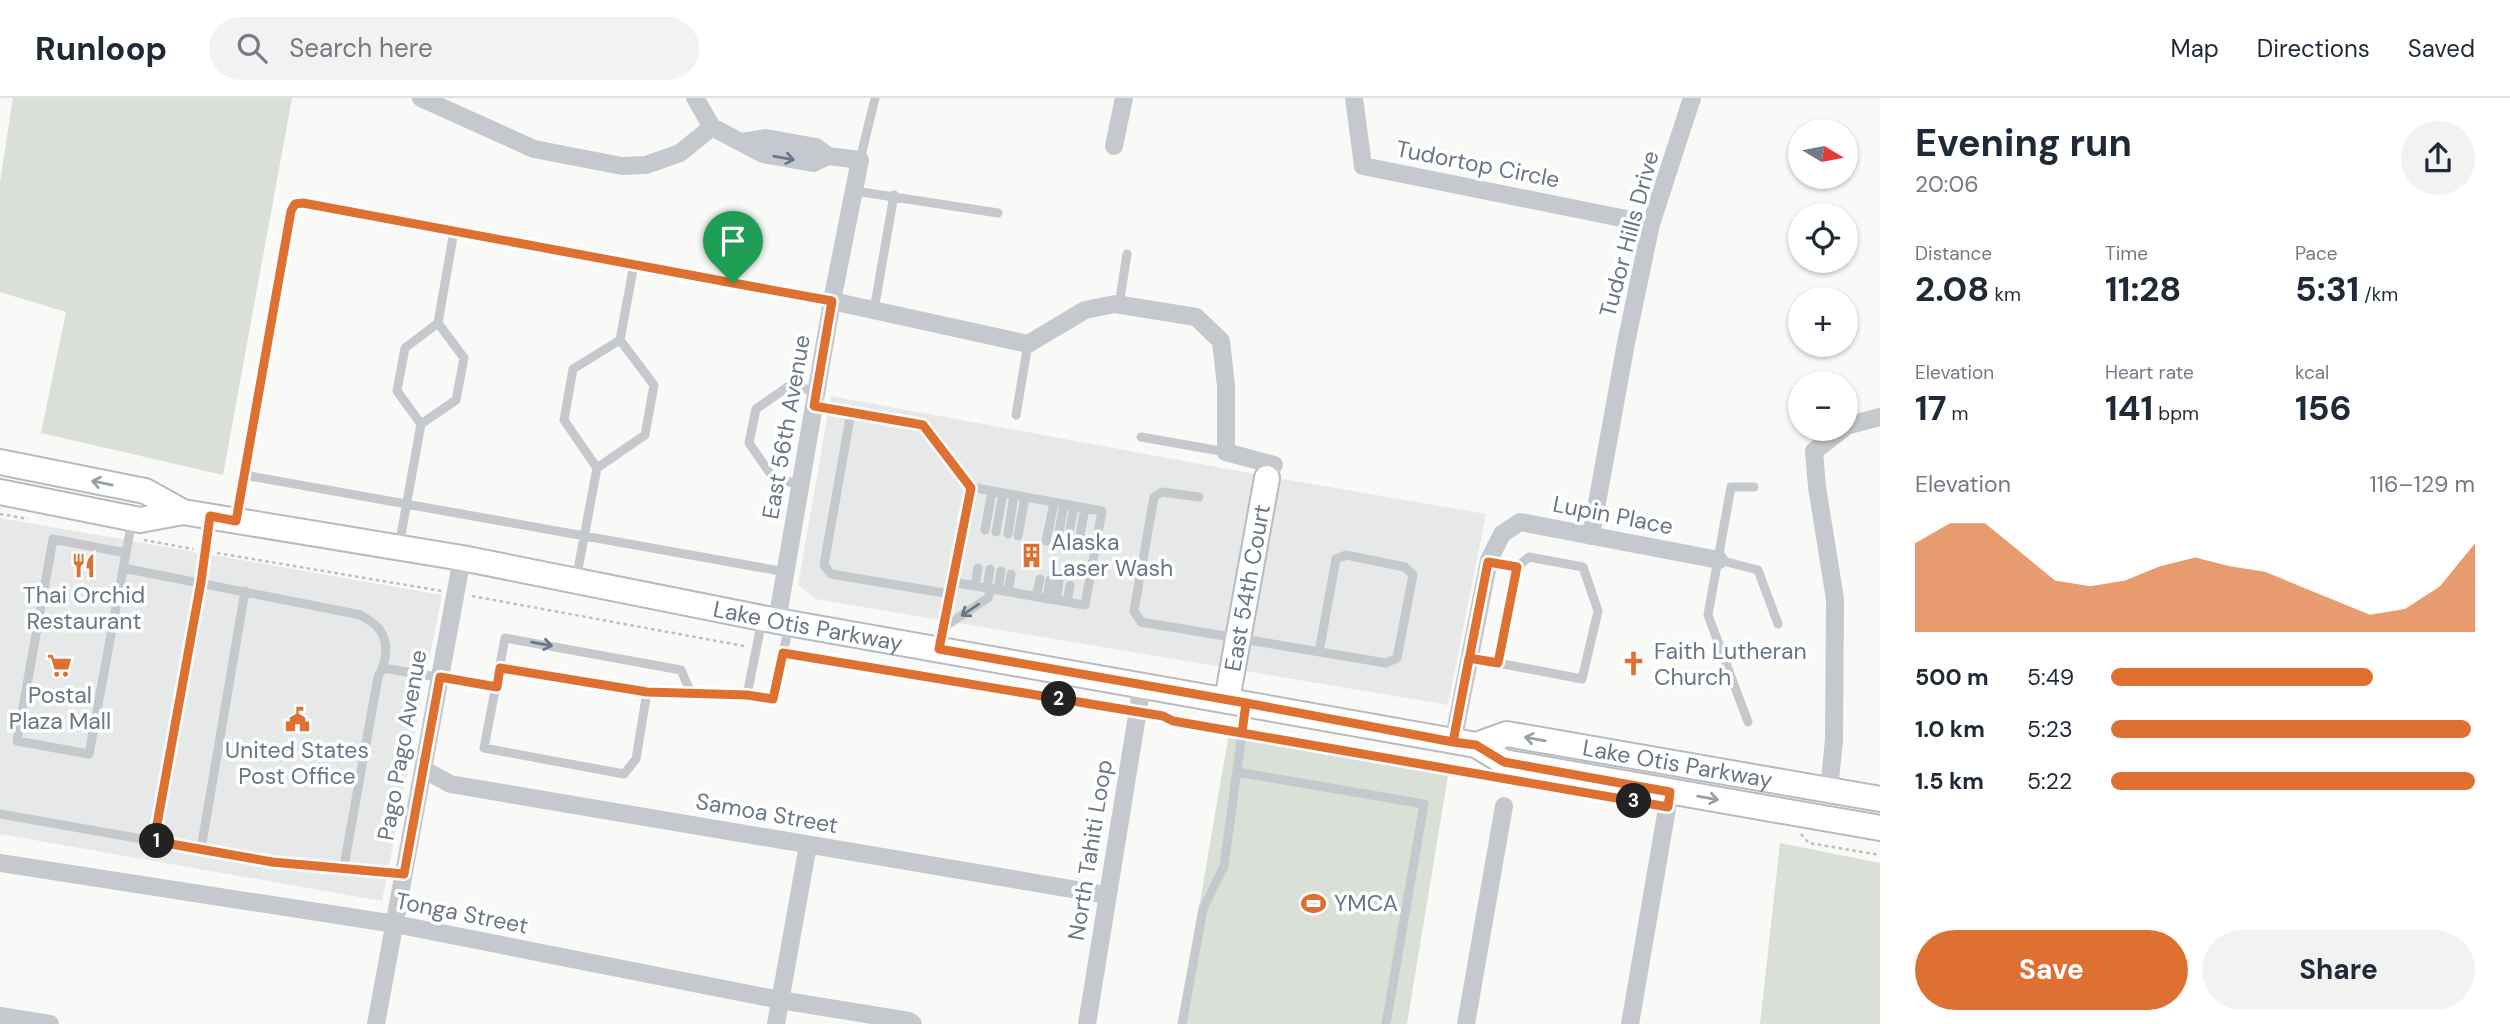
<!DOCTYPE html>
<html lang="en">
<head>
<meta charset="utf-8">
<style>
  body { margin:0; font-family:"DM Sans",sans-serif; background:#f2f2f3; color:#1f2937; height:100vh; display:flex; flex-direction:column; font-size:26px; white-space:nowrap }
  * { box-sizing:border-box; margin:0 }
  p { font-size:23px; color:#747a83 }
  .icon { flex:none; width:38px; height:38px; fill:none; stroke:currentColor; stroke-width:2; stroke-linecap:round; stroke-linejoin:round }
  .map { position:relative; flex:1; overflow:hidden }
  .side { display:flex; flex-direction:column; background:#fff; width:630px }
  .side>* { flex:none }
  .needle { width:46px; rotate:100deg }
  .tools { position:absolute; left:1788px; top:21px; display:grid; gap:14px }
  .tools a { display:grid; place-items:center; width:70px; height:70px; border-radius:50%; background:#fff; box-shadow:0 2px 5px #0004; font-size:35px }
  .pin { position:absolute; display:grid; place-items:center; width:60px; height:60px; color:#fff; margin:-72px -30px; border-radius:50% 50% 50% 0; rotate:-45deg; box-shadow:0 0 7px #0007 }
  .pin .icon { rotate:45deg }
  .km { position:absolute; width:35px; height:35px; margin:-18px; border-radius:50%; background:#222; color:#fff; font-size:19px; line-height:35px; text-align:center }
  .round { display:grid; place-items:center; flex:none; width:74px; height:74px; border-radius:37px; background:#f2f2f3 }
  .overview { display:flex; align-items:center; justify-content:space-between; height:119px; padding:0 35px }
  h1 { font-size:38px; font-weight:700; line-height:52px }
  .stats { display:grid; grid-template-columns:repeat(3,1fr); gap:10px; height:119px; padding:7px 35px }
  .stats div { display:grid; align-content:center }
  .stats b { font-size:35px; font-weight:700 }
  .stats small { font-size:19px; font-weight:400 }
  .stats p { font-size:19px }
  .chart { height:196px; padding:14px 35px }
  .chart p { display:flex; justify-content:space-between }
  .chart svg { width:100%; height:126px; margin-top:7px; fill:#de7132; opacity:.7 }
  .button { display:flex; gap:14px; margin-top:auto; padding:14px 35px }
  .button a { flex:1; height:80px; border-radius:42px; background:#de7132; color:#fff; font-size:28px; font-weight:700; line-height:80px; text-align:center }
  .button a+a { background:#f2f2f3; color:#1f2937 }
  ul { padding:0 35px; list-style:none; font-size:23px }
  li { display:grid; grid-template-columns:112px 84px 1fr; align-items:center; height:52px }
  li i { height:18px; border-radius:9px; background:#de7132 }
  header { display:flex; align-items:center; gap:42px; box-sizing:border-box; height:98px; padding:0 35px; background:#fff; border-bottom:2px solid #e0e1e3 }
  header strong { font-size:33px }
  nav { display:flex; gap:38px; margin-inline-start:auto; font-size:24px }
  .search { width:490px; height:63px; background:#f2f2f3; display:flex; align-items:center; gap:18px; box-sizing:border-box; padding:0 24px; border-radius:38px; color:#747a83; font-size:26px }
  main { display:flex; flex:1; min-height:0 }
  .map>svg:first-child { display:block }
</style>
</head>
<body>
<header>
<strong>Runloop</strong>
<div class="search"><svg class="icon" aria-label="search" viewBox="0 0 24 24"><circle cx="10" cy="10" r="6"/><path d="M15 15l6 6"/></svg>Search here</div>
<nav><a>Map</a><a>Directions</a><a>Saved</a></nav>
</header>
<main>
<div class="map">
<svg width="1880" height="926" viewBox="0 0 1880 926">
  <rect width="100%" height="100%" fill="#f9f9f7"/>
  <path fill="#e7e8e8" d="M831,298L1260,377L1486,416L1448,607L816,501L798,487Z
    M0,420L442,497L382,803L0,736Z"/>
  <path fill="#dae0d8" d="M13,0H292L223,377L41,335L66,214L0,194V84Z
    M1230,629L1450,666L1407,926H1179Z
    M1780,745L1880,765V926H1760Z"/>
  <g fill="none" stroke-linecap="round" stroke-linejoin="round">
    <defs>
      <g id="secondary">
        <path d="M0,364L145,393L183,414"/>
        <path id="s1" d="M0,394L140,422L183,414L462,460L777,523L1476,647L1504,664L1880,730"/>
        <path id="s2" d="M1227,602L1267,380"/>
        <path id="s3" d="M1476,647L1507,636L1880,701"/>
      </g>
    </defs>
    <use href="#secondary" stroke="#b7bbc1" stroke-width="28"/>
    <path stroke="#bdbfc2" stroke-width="2.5" stroke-dasharray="3.5 3.5" stroke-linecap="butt" d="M0,416L28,421
      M144,442L193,451
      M217,455L442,493
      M472,498L744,548
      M796,557L1121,611
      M1155,617L1173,623L1230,633
      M1254,637L1486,677
      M1801,736L1809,745L1880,757"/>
    <path stroke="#c5c8cc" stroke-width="9" d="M860,62L875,0
      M855,93L998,115
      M1119,207L1127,156
      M874,212L894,97
      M438,225L464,260L456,302L421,326L397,293L405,250Z
      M438,225L454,133
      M620,242L654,287L645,337L597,370L564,322L573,271Z
      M620,242L634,166
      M814,308L851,314
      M1016,317L1028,246
      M1141,339L1226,354
      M244,377L786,474
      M801,386L774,381L749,345L756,311L789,288L817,293
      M1199,399L1162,394L1154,399L1134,513L1141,524L1386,565L1397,560L1413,477L1405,469L1346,457L1336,461L1319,554
      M237,421L291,113L295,106L303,105L832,203
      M985,432L992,393
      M996,434L1003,395
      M1008,436L1014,397
      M1018,438L1025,399
      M1046,443L1054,405
      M1057,445L1064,406
      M1067,447L1074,408
      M399,448L421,326
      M1078,448L1085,410
      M126,455L53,441L17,643L89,656L126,455L132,422
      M1719,462L1758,472L1778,526
      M123,470L361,517C366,521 375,525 379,531C390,545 386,565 378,579L344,768
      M576,482L597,370
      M975,488L978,470
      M987,490L990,471
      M998,492L1001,473
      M1008,494L1011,476
      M950,496L831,476L824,467L851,314L923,327L971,389L1102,413L1085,507L952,484
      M1036,499L1040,481
      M1047,501L1050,482
      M1056,502L1059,484
      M1067,504L1070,487
      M944,529L988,500L991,491
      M940,549L971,389
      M1469,560L1498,565L1517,469L1488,464
      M1498,565L1582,581L1598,513L1583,469L1529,459L1517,469
      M383,570L497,589
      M501,570L647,594L747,597L773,601L789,528
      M647,594L636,661L624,676L484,650L505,540L681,572L691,595
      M747,597L762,522
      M1748,624L1708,517L1731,389H1754
      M1237,674L1424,706L1386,926
      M0,716L272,764L404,776
      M154,743L201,484L209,420
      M201,751L245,493
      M1182,926L1203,811L1224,768L1246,607"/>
    <path stroke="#c5c8cc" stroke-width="18" d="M421,0L534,51L622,68L646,67L680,55L712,29
      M695,0L712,29L763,56L813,65L828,58
      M1354,0L1363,68L1651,126
      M742,44L766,40L816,49L828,58L860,62L832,203L777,523
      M1114,48L1124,0
      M832,203L1028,246L1085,212L1115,206L1196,219L1221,243L1226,288V354L1274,367
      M1846,328L1880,319
      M1591,438L1626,245L1651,126L1692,0
      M1453,644L1489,462L1502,436L1520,424L1719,462
      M423,671L450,686L1107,797
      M1829,691L1834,642L1835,501L1817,389L1814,353L1843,331
      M0,765L395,826L780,902L909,923L913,926
      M0,918L50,926
      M376,926L462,460
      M776,926L808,747
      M1087,926L1142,587
      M1466,926L1504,708
      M1630,926L1670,693"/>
    <use href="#secondary" stroke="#fff" stroke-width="24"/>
  </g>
  <defs><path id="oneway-shaft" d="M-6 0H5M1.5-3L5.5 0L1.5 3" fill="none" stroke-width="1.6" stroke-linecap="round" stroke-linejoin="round" transform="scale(1.75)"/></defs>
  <g stroke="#697687">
    <use href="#oneway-shaft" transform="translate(784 60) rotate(10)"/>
    <use href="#oneway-shaft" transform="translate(970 512) rotate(146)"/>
    <use href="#oneway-shaft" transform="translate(542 546) rotate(10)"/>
  </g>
  <g stroke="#969fab">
    <use href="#oneway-shaft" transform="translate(102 385) rotate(-168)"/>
    <use href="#oneway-shaft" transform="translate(1535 641) rotate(-170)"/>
    <use href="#oneway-shaft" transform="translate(1708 700) rotate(10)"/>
  </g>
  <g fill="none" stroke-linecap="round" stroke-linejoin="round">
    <defs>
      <path id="route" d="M733,185L303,105L295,106L291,113L236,423L210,418L201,484L154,743L272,764L404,776L440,579L497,589L500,570L647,594L747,597L773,601L783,555L1163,618L1173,623L1242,635L1246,605L1453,644L1488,464L1517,469L1498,565L1469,560L1453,644L1476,647L1504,664L1670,694L1668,709L1242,635L1246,605L939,551L971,390L923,327L814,308L832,203L733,185"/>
    </defs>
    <use href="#route" stroke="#fff" stroke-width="14"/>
    <use href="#route" stroke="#de7132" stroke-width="9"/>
  </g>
  <defs>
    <symbol id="building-bare" viewBox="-9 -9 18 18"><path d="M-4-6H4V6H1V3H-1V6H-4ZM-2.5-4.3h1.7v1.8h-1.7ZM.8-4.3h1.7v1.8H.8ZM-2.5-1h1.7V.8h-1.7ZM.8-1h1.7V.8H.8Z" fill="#de7132" stroke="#fff" stroke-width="2.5" paint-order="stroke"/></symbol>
    <symbol id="restaurant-bare" viewBox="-9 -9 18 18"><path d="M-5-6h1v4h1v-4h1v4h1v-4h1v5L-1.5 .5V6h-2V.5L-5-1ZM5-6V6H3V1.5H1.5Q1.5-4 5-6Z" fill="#de7132" stroke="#fff" stroke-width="2.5" paint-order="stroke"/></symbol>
    <symbol id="church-bare" viewBox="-9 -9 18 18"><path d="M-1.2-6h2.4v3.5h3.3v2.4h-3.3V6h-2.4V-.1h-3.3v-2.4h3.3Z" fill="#de7132" stroke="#fff" stroke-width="2.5" paint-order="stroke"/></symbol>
    <symbol id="supermarket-bare" viewBox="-9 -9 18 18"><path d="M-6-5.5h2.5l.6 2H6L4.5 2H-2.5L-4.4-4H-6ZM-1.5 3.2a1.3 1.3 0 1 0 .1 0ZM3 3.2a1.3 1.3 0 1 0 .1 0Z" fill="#de7132" stroke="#fff" stroke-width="2.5" paint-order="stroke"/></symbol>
    <symbol id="civic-bare" viewBox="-9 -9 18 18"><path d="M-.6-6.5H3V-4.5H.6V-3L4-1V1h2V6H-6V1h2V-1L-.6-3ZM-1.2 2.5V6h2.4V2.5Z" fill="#de7132" stroke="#fff" stroke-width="2.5" paint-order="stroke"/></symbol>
    <symbol id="stadium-bare" viewBox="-9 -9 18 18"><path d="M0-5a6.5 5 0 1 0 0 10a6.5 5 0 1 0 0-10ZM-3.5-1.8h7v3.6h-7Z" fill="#de7132" stroke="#fff" stroke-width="2.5" paint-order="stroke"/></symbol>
  </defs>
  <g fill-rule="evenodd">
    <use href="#building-bare" x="1014" y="440" width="35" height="35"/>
    <use href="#restaurant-bare" x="66" y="450" width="35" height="35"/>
    <use href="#church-bare" x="1616" y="548" width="35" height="35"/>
    <use href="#supermarket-bare" x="42" y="550" width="35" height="35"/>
    <use href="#civic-bare" x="280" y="604" width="35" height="35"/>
    <use href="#stadium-bare" x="1296" y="788" width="35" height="35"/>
  </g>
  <g text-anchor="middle" stroke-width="7" stroke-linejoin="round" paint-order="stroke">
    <g font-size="23" fill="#697687" stroke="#fff">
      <text transform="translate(1478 66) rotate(11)" y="8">Tudortop Circle</text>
      <text transform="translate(1629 136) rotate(-75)" y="8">Tudor Hills Drive</text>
      <text transform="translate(786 329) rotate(-80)" y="8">East 56th Avenue</text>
      <text transform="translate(1613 417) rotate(11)" y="8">Lupin Place</text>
      <text dy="8" stroke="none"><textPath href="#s2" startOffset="114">East 54th Court</textPath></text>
      <text dy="8" stroke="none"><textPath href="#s1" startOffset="822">Lake Otis Parkway</textPath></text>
      <text transform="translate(402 647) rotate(-80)" y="8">Pago Pago Avenue</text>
      <text dy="8" stroke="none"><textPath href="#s3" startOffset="206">Lake Otis Parkway</textPath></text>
      <text transform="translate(767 715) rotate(10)" y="8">Samoa Street</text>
      <text transform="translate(1090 752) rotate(-81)" y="8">North Tahiti Loop</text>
      <text transform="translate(462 815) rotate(11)" y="8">Tonga Street</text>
    </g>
    <g font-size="23" fill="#697687" stroke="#fff" text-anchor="start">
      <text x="1051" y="452">Alaska<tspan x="1051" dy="26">Laser Wash</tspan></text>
      <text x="84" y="505" text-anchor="middle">Thai Orchid<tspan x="84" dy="26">Restaurant</tspan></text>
      <text x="1654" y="561">Faith Lutheran<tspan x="1654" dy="26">Church</tspan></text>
      <text x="60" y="605" text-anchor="middle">Postal<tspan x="60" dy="26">Plaza Mall</tspan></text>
      <text x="297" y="660" text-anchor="middle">United States<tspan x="297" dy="26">Post Office</tspan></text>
      <text x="1334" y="813">YMCA</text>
    </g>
  </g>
</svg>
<div class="tools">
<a><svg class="needle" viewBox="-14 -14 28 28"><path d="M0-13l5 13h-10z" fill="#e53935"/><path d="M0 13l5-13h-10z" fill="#747a83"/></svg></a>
<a><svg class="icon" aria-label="locate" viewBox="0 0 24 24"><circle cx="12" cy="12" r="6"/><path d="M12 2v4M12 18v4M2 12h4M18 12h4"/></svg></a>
<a>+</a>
<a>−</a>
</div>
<div class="pin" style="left:733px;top:185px;background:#1e9e55"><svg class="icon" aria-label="arrive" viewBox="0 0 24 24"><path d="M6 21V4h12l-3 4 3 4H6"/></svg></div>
<b class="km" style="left:157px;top:743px">1</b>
<b class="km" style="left:1059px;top:601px">2</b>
<b class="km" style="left:1634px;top:703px">3</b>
</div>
<section class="side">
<div class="overview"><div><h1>Evening run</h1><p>20:06</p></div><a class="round"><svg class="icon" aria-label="share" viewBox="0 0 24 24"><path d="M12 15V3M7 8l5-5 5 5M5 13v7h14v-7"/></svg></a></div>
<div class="stats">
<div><p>Distance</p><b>2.08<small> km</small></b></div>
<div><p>Time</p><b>11:28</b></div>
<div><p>Pace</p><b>5:31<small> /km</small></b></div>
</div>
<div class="stats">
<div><p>Elevation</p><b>17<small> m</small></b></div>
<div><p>Heart rate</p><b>141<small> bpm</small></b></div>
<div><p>kcal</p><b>156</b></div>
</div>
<div class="chart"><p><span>Elevation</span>116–129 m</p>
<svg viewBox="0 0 160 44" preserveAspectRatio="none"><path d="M0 44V13L10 6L20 6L30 16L40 26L50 28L60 26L70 21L80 18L90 21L100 23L110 28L120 33L130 38L140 36L150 28L160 13V44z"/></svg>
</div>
<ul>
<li><b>500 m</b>5:49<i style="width:72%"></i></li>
<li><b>1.0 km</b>5:23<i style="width:99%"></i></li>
<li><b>1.5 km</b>5:22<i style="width:100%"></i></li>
</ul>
<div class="button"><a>Save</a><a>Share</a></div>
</section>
</main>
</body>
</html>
